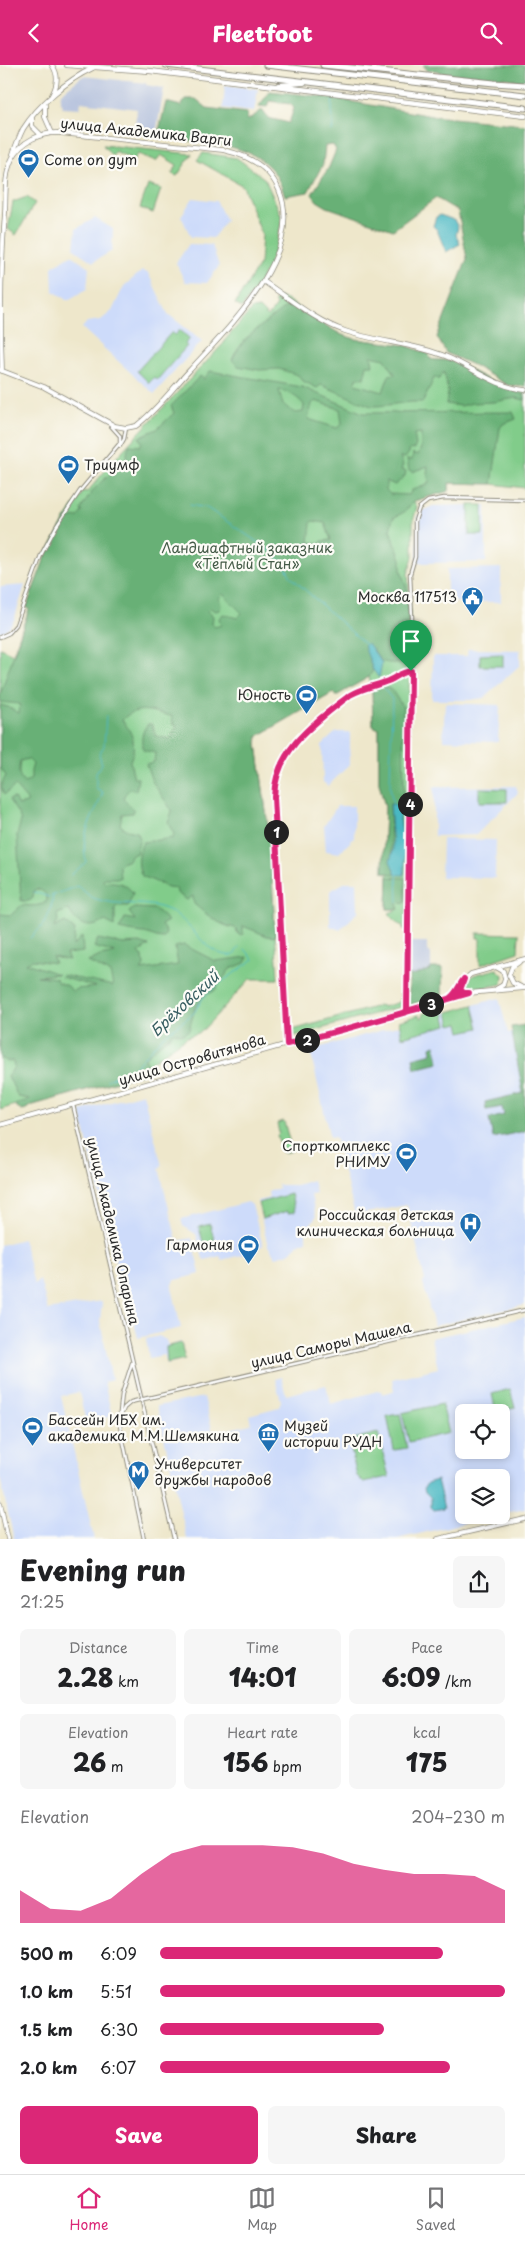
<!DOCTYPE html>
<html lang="en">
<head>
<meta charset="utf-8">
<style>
  body { margin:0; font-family:"Playpen Sans",sans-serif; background:#f6f6f6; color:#202124; height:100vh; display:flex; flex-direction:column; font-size:19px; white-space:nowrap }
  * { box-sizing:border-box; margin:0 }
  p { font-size:16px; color:#757577 }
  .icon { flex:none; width:28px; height:28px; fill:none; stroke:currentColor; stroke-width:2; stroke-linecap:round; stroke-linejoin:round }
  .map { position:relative; height:1474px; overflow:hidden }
  .drawer { display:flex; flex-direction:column; background:#fff; flex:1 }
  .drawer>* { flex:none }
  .tools { position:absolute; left:455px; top:1339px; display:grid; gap:10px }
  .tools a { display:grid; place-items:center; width:55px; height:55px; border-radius:8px; background:#fff; box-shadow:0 2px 8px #0003; font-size:25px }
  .pin { position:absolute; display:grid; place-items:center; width:42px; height:42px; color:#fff; margin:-51px -21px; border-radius:50% 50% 50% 0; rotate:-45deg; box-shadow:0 0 5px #0007 }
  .pin .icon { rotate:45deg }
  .km { position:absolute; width:25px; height:25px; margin:-12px; border-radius:50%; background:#222; color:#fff; font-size:14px; line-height:25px; text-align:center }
  .round { display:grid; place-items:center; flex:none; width:52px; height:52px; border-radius:8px; background:#f6f6f6 }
  .summary { display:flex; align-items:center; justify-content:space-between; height:85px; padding:0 20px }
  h1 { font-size:28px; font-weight:800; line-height:38px }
  .metrics { display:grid; grid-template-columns:repeat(3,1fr); gap:8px; height:85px; padding:5px 20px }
  .metrics div { display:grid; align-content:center; border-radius:8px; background:#f6f6f6; text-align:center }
  .metrics b { font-size:25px; font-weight:800 }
  .metrics small { font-size:14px; font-weight:400 }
  .metrics p { font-size:14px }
  .chart { height:140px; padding:10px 20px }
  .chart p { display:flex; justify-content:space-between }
  .chart svg { width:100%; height:90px; margin-top:5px; fill:#db2777; opacity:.7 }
  .action { display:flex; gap:10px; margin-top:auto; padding:10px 20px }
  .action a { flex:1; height:58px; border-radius:8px; background:#db2777; color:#fff; font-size:20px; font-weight:800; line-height:58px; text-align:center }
  .action a+a { background:#f6f6f6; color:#202124 }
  ul { padding:0 20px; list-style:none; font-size:16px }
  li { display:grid; grid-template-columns:80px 60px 1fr; align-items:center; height:38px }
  li i { height:12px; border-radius:6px; background:#db2777 }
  header { display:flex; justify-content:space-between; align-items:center; height:65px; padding:0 20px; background:#db2777; color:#fff; font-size:22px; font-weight:800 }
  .menu { display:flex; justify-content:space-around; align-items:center; height:70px; border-top:1px solid #e0e0e0; background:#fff; font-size:14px; color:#757577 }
  .menu a { display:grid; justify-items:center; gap:2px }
  .menu .selected { color:#db2777 }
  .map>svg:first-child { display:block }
</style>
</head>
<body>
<header><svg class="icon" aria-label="back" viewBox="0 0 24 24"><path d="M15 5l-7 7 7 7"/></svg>Fleetfoot<svg class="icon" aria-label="search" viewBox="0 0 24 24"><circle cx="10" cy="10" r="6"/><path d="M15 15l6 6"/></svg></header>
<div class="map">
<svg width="525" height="1474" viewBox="0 0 525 1474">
  <rect width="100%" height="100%" fill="#fdfcf7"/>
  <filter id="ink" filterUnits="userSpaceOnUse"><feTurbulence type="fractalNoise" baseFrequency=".02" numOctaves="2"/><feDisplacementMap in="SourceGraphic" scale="10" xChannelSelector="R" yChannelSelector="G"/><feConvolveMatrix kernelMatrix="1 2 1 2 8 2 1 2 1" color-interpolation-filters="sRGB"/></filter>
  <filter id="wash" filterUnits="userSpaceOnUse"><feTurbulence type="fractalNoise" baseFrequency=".0096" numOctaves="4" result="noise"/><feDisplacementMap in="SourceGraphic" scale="20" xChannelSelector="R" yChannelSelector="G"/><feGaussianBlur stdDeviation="1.12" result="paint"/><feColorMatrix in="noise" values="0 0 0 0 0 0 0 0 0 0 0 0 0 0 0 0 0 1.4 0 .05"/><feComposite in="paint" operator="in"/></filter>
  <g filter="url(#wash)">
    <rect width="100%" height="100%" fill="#eee7cb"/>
    <path fill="#cddbfa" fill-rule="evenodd" d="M225,20L258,24L254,47L223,43Z
      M193,133L216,136L226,155L213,173L191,172L181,151Z
      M95,153L113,164L112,186L93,197L74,184L76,164Z
      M189,179L212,180L219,201L207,218L185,217L176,198Z
      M71,190L89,202L87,224L68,235L53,226L52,202Z
      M142,206L148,208L168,249L202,276L154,329L82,263L87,257L101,255L112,246L124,221Z
      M486,440V497L417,498L418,451L422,446L433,441Z
      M501,503V537H447V504Z
      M25,520L14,555L8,563L0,568V522Z
      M468,584L520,585V600L484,633L470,635H432L433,591H467Z
      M445,638L500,640L498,677L443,675Z
      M336,667H350V699L328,721L323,717L322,680Z
      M516,721L518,728L476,770L434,771V722Z
      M337,741H354V773L339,788L326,786L324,761Z
      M442,774L496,775L495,813L441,812Z
      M346,817H357L358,847L340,865L330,861V826Z
      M499,933L508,968H512L523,1028L485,1037L486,1045L502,1041L504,1050L494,1073L525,1066V1240L434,1261L423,1218L425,1215L407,1140L356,1150L354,1146L335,1072L330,1073L310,985Z
      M143,1028L162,1101L159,1103L177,1176L192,1173L200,1209L175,1215L172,1222L181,1263L138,1273L127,1229H123L80,1046Z
      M313,1115L316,1129L311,1130L316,1152L306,1165V1176L297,1180L289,1188L276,1192L268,1181L257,1136L269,1133L268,1127L279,1123L278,1120H296Z
      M248,1137L252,1140L263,1181L255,1183L256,1186L222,1195L220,1191L205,1195L203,1194L196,1169L183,1161L181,1154Z
      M23,1174L34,1219L40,1215L48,1245L102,1236V1238L100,1256L112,1315L104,1317L112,1351L86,1358L79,1327L61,1331L94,1474H14L0,1413V1180Z
      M525,1252V1444L501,1449V1412H464V1450H499L397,1474H187L157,1341L204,1332L213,1368L251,1359L249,1350L279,1342L281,1336L275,1314L281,1312L286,1330L326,1320L331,1339L381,1325L382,1329L394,1326L392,1314L438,1303L431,1273ZM464,1348H501V1385H464Z
      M159,1271L166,1275L168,1281L181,1277L185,1294L167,1299L164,1290L149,1293L146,1274Z"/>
    <path fill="#b9c5de" d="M83,11L146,18V20L164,23L156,69L134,67L137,44L81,37L80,43L62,42V38L60,36L61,28Z
      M410,877H427V885L431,889V905L409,911Z"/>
    <path fill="#81cc8a" stroke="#567c5a" d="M103,80L192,89L177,111L172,109L177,100L161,90L156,96L138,89L134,95L115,86L112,91Z
      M203,88L237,93L265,114L282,152L277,179L267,205L242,243L235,239L260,198L262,170L243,121L197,95Z
      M148,120L161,124L153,148L140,143Z
      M27,132L35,138L16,170L8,164L13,137Z
      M279,232L286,234L328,263L342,270L355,274L404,280L429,289L430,294C438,296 445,294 453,297C478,307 497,323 525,327V423L492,419L449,418V426L414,436L417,442L413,456V492L408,509L410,539L407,864H403V861L398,859L389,848L399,844H387L388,807H383L385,742L379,718V664L373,661L372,622L369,612L336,631L333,628L258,671L257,679L270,777L278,914H250L201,967L187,972L147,1000L142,1009L33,1040L22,1046L15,1040L0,1045V583L13,589L29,544L26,543C43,498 56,465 84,426L87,427L122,386L224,278L225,275L252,244L259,243L268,252L277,240L274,237Z
      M180,265L190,274L185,279L187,281L157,315L154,312L149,318L137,306L172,267L175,270Z
      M469,440H483V470H469Z
      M503,589V601H480V590Z
      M479,723L507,724V737H479Z
      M477,868L519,869L518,887L480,900V873H477Z
      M497,904L503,910L502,919L466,926L462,925V920L474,910Z
      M402,914H405L404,941L291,972L289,966L382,940L383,942L400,937Z
      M473,940L479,963L461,967L459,958L451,960L448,947Z
      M443,943L447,960L402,972L399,956L419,950L420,953L423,952V949Z
      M284,1056L292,1086L284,1088L282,1087L277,1070L279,1068L277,1058Z
      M291,1129L295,1147L288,1148L287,1146L262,1154L258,1138Z
      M210,1159L216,1181L205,1184L199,1162Z
      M181,1278L185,1294L167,1298L166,1282Z
      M510,1324L515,1343L496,1347L492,1329Z
      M442,1339L449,1368L409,1377L402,1348Z
      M400,1349L407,1383L394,1385L387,1351Z
      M378,1368L389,1412L363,1417L357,1411L350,1380L354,1374Z"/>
    <path fill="#68b076" stroke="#4a6e50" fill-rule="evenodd" d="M423,0H525V17C516,16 508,12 498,13C481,14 451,16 437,5L428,6Z
      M270,26L326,32L432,51L525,60V322L507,320L473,300L446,288L437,272L467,194L458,146L436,133L393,165L327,142L317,136L312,129L329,102L336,85L333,80L325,81L323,99L308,127L285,131C281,120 277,109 268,101C245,76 189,77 157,73L166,37L181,41L186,34H196L207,43L247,48V56L262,45L268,53L289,58L294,43L290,39L269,36L267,42L259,41Z
      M287,241L295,242L342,270L355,274L404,280L429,289L430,294C438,296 445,294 453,297C466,301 476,309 488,316C500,322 514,323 525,331V335L516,333L494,337L472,338L461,341L446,339L448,326L444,307L439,314L434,313L423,337C406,336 389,341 372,341C366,340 332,324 321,320L317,323L303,316L298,310L279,304L259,305L238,301L232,295C242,271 268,257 287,241ZM371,291L385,294L395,309L389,310L383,327L355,319L358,312L364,313L367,300H373Z
      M210,306L302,322L363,348L513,347L516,354L503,359L500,363L492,419L449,418V426L414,436L404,447L393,453L390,465L401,494V505L408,528V557C396,568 410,586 401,599C383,597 381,600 373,583L369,595L373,605L369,612L336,631L333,628L258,671L257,679L270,777L275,872L267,871L243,861V869L239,870L235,863C220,861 206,849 194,839L193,831L187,835L177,828L176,823L168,822L142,811C136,801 139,786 143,777L173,773L174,769L168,758L172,746L152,716L146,699L154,697L155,688L143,685C141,675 141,667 148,659H152L156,671L170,674L177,661L173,659L172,651C152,647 137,639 122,655C133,668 137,680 130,696L134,713H138L136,726L130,724L125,729L123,734L134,745L133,748L122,749L120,760L127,765L137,767L140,773L136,789H132L127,796L121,798L119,801L120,813H104L103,815L104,817C116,816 126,818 133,828L128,841H117L115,843V861L105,856C90,866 76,860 69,845L57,849L58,856L54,863L65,857L75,865L73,881L82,871L83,887L66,889L69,895L52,892L55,898L32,895L26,898L58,909L37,911L56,913L57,917L68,921L73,927L77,924L96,922L61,912L62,910L113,921L110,908L88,897L100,891L115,888L94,882L98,874L123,879L139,878L149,881L139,887L143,892L144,901L141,905L178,900L175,882L184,880L215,896L248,892L245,898L230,904L214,926L204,931L195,943L189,965L183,969L174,967L145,992L147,1000L142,1009L33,1040L22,1046L15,1040L30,1034L18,1032L8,1011L14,1002L13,996H6L0,993V849L11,850L22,840C32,841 39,842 47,836C47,829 44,826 37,824L34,825L33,833L29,836H21L17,770L21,756L19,750L9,735L14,733L18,740L27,738V735L15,721L4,730C0,721 1,719 6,711L0,702V640L8,642L19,648L20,639L0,637V630L29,544L26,543L46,490L65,454L78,452L82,447L81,444C91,428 98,416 115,407L118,396L126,393L129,380L140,381L142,377L139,372L157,364L174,348L171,341L200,311L204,314ZM279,325C289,327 298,332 304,340L303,347L296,348L283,340ZM315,336L340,344L342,359L337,363L308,354L312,339ZM421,368V383L418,390L413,388L412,395L407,394L409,405L412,407L428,401L427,408L429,416L427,420L412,425L409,430L390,429L386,425V416L395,420L405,411L406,406L401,405L403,400L400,392L405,393L409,388V385L414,384L416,380L414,369ZM313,456L325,458L331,475L322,476L320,479L309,477L311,458ZM223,529L242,548L237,553L223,549L219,553L221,560L215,562L212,559L213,551L207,546L210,543L215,546L219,545L221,541L219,533ZM28,694L33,699L31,706V714L25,718C17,714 19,703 20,696Z
      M382,622L391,624L403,642L404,728L407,734L405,767L401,768L398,742L390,739C391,756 389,797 396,810L383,807L385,742L379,718V664L373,661L372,625Z
      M388,812L406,813V837L397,838L399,844H387Z
      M134,843L155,844L168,856L161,860L166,867L164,873C155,873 151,869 144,868C135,867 128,866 119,864L125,853L135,855L129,847Z
      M431,903H443L442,931L409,940V911L430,905Z
      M525,960V1066L493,1073L489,1054L504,1050L502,1042L486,1045L485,1037L523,1028L511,962Z
      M435,980L439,998L415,1004L413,993L432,988L431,982Z"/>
    <path fill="#4ab8c3" stroke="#3a7277" d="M440,150L454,155L458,162L456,170L460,179L446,187L437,165L433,161L436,152Z
      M368,578L382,598L379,613L373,605L364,581Z
      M390,739L396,740C401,751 408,799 404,810H396L390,796L393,785Z
      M437,1415L444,1443L434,1445L431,1442V1433L425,1427L424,1424L427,1418Z"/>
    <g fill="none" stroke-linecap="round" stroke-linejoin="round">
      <path stroke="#4ab8c3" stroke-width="1" d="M332,66C335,54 330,46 333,35
        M190,440L207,443L275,489L284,499L291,512L366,580
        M384,624L392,634L390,722L393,740
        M397,808L398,837
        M71,810L86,797C80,765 93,755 103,727L96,723V708L102,699L99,689L104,681L106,651
        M34,827L49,832L77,821C83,825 90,832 96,834C119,842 147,835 169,845C191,855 206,894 234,890L239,882
        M30,873C45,860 51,851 53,830
        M245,884L254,895
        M107,1015L135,1002L163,971L194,948L203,933L216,921L254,894"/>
    </g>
  </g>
  <g filter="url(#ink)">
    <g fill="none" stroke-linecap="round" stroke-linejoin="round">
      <defs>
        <path id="street" d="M120,381L124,374L126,363
          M0,572L9,568L16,560L41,490L56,462L80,426L120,378V371L111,361
          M407,945L412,552L410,509L415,492V456L419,443L428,436L444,433L525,435
          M287,979L274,732L276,716L284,695L305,667L358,625L387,617L399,609L411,606
          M73,1040L174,1474
          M132,1298L122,1329L119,1356L144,1474
          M119,1356L124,1343L131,1337L525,1245"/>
        <path id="secondary" d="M278,20L304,18
          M51,32C57,22 60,11 52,0
          M45,40V52L52,68
          M32,53V61L41,70
          M13,89C16,80 19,72 23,64C38,40 67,15 93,3
          M263,216C289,233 315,256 345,266C377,277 413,278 445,291C472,302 495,322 525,325
          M0,305L44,322L115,361L126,363L136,361C156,346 172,324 189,306C227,264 306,189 279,125C269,101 247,90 223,85L60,68C41,67 21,76 12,94C4,110 6,131 5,148C1,200 0,253 2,306
          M519,897L512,902L509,910L513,918L521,922
          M496,902L503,906L505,913L503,920L496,924
          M452,932L462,917L471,909L525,894
          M0,1060L469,928L525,923
          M0,1438L8,1474
          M438,1474L525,1454"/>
        <path id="primary" d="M67,0L150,6L525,51"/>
        <path id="highway" d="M166,0L525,43
          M266,0L525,30
          M323,0L494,18L525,20"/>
      </defs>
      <use href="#street" stroke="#8c897b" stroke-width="4.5"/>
      <use href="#secondary" stroke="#8c897b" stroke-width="5.5"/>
      <use href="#primary" stroke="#8c897b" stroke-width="6"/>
      <use href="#highway" stroke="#8c897b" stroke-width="7"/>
      <use href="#street" stroke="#fff" stroke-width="2.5"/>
      <use href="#secondary" stroke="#fff" stroke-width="4"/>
      <use href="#primary" stroke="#fff" stroke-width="4.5"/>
      <use href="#highway" stroke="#fff" stroke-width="5"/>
    </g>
  </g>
  <g fill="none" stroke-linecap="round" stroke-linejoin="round" filter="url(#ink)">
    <defs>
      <path id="route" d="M411,606C400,607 395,614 385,617C372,622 362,623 350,630C316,657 275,684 274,732L287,979C327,970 367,958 406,947C420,943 438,940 450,933C457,928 459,920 464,914L460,925L464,928H469L407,946L411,606"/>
    </defs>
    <use href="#route" stroke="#fff" stroke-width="10"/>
    <use href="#route" stroke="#db2777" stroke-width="6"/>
  </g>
  <defs>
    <symbol id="stadium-pin" viewBox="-11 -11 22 30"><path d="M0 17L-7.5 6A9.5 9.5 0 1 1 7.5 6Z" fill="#1f6fb2" stroke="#fdfcf7"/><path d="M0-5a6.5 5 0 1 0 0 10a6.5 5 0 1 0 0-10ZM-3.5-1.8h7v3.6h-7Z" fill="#fff"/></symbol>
    <symbol id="civic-pin" viewBox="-11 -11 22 30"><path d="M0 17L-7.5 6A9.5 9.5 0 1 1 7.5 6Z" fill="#1f6fb2" stroke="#fdfcf7"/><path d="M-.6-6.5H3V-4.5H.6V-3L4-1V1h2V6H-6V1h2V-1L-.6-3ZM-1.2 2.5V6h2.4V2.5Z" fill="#fff"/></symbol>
    <symbol id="hospital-pin" viewBox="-11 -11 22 30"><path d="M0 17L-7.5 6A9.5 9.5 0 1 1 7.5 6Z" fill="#1f6fb2" stroke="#fdfcf7"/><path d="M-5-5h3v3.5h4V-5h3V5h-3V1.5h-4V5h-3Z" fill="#fff"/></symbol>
    <symbol id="museum-pin" viewBox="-11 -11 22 30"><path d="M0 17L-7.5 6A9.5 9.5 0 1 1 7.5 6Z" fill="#1f6fb2" stroke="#fdfcf7"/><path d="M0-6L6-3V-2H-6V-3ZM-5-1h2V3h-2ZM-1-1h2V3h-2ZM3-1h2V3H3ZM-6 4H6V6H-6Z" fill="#fff"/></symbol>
    <symbol id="metro-pin" viewBox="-11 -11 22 30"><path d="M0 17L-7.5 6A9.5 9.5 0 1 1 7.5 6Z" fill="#1f6fb2" stroke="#fdfcf7"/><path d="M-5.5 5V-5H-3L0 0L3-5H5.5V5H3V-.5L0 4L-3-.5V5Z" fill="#fff"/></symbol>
  </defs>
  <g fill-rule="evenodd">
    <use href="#stadium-pin" x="16" y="82" width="25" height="34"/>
    <use href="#stadium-pin" x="56" y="388" width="25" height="34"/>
    <use href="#civic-pin" x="460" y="520" width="25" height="34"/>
    <use href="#stadium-pin" x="294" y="618" width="25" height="34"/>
    <use href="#stadium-pin" x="394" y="1076" width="25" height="34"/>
    <use href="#hospital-pin" x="458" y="1146" width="25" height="34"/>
    <use href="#stadium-pin" x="236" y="1168" width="25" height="34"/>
    <use href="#stadium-pin" x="20" y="1350" width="25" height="34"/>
    <use href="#museum-pin" x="256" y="1356" width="25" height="34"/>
    <use href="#metro-pin" x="126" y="1394" width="25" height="34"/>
  </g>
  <g text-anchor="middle" stroke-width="4.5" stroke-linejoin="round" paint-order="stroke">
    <g font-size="14" fill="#2b2b2b" stroke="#fdfcf7">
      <text transform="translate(146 67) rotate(6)" y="5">улица Академика Варги</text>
      <text transform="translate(192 995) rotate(-16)" y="5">улица Островитянова</text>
      <text transform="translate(113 1166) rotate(77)" y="5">улица Академика Опарина</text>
      <text transform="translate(331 1280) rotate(-13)" y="5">улица Саморы Машела</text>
    </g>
    <g font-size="14" fill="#2b2b2b" stroke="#fdfcf7" text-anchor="start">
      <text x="44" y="100">Come on gym</text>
      <text x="84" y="405">Триумф</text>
      <text x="457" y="537" text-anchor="end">Москва 117513</text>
      <text x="291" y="635" text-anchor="end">Юность</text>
      <text x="390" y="1086" text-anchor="end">Спорткомплекс<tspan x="390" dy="16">РНИМУ</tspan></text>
      <text x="454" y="1155" text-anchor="end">Российская детская<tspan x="454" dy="16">клиническая больница</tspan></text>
      <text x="233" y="1185" text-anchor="end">Гармония</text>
      <text x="48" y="1360">Бассейн ИБХ им.<tspan x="48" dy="16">академика М.М.Шемякина</tspan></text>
      <text x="284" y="1366">Музей<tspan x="284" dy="16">истории РУДН</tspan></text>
      <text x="155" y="1404">Университет<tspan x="155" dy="16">дружбы народов</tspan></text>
    </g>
    <g font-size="14" fill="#455b48" stroke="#fdfcf7">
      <text x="247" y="488">Ландшафтный заказник<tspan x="247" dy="16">«Тёплый Стан»</tspan></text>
    </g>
    <g font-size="15" font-style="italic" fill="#365c60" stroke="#fdfcf7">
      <text transform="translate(185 939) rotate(-43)" y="5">Брёховский</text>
    </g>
  </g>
</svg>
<div class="tools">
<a><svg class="icon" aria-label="locate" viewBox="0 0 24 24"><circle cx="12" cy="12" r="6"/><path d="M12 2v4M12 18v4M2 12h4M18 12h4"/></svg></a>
<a><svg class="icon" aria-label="layers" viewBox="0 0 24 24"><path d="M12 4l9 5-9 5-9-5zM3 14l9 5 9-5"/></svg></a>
</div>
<div class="pin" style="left:411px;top:606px;background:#1e9e55"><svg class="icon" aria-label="arrive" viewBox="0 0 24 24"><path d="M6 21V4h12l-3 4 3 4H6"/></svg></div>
<b class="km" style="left:276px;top:767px">1</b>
<b class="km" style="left:307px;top:975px">2</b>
<b class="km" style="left:431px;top:939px">3</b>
<b class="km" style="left:410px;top:739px">4</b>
</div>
<section class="drawer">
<div class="summary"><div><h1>Evening run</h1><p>21:25</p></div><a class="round"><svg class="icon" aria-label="share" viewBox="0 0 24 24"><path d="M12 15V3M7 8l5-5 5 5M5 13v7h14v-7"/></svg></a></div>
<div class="metrics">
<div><p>Distance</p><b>2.28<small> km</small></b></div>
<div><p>Time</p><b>14:01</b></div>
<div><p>Pace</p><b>6:09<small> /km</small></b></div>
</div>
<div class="metrics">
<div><p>Elevation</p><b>26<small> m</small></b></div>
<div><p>Heart rate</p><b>156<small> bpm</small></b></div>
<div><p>kcal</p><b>175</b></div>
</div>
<div class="chart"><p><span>Elevation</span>204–230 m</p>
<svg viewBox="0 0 160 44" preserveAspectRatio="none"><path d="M0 44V28L10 37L20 38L30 32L40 20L50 10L60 6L70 6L80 6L90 7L100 10L110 15L120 18L130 20L140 20L150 21L160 28V44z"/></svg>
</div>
<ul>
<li><b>500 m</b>6:09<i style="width:82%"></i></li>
<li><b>1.0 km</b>5:51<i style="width:100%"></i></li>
<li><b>1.5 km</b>6:30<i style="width:65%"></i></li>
<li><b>2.0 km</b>6:07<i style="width:84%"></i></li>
</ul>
<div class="action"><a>Save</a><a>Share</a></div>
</section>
<nav class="menu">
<a class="selected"><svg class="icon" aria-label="home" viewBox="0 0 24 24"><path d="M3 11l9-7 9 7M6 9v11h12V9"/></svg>Home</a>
<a><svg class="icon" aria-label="map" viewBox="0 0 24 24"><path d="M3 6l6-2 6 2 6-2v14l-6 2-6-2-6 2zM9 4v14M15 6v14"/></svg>Map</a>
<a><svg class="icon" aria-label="saved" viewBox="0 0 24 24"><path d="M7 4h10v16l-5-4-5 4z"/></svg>Saved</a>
</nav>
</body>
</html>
